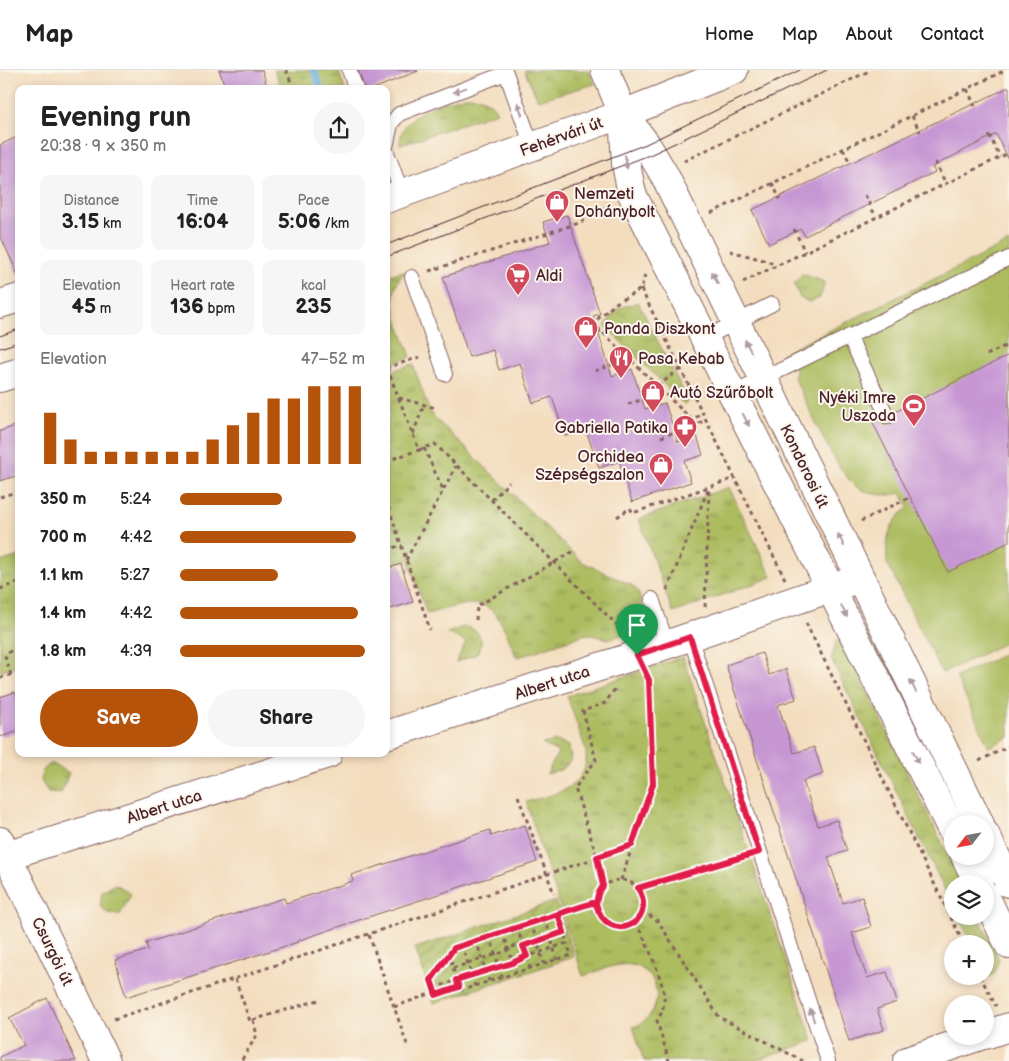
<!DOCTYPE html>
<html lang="en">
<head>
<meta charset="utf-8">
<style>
  body { margin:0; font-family:"Balsamiq Sans",sans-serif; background:#f6f6f6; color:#222; height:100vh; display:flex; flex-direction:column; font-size:19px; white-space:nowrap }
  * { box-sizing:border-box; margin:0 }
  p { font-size:16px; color:#767676 }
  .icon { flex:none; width:28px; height:28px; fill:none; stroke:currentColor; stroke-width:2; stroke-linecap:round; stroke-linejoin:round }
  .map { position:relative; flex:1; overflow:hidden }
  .side { position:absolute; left:15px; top:15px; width:375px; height:672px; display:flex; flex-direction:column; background:#fff; border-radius:10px; box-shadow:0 2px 8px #0003 }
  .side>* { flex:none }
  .needle { width:32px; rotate:238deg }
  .tools { position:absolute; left:944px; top:745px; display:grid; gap:10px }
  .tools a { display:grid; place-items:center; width:50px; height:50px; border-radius:50%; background:#fff; box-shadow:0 2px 8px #0003; font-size:25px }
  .pin { position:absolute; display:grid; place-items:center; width:42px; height:42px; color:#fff; margin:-51px -21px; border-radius:50% 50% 50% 0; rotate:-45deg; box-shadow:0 0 5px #0007 }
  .pin .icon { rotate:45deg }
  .round { display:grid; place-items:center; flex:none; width:52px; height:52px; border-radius:26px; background:#f6f6f6 }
  .headline { display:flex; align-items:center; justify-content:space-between; height:85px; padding:0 25px }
  h1 { font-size:28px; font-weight:700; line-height:38px }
  .stats { display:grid; grid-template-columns:repeat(3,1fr); gap:8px; height:85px; padding:5px 25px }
  .stats div { display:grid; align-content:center; border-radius:10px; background:#f6f6f6; text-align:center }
  .stats b { font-size:21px; font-weight:700 }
  .stats small { font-size:14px; font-weight:400 }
  .stats p { font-size:14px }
  .chart { height:140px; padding:10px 25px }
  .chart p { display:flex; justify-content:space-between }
  .chart svg { width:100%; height:90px; margin-top:5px; stroke:#b45309; stroke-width:6 }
  .button { display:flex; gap:10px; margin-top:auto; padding:10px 25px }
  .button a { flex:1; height:58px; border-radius:30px; background:#b45309; color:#fff; font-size:20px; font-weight:700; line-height:58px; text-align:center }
  .button a+a { background:#f6f6f6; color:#222 }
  ul { padding:0 25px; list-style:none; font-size:16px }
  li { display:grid; grid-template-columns:80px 60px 1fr; align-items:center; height:38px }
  li i { height:12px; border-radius:6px; background:#b45309 }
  header { display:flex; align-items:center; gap:30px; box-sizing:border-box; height:70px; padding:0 25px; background:#fff; border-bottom:1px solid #e0e0e0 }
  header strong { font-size:24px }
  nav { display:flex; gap:28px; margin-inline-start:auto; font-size:18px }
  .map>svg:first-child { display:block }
</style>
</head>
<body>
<header>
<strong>Map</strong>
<nav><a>Home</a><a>Map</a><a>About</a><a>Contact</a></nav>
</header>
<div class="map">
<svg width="1009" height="991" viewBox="0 0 1009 991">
  <defs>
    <pattern id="grass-tufts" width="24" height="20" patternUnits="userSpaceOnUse" patternTransform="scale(1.25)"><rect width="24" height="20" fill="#acbc5f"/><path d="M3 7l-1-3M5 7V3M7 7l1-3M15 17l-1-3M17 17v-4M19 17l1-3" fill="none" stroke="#8e984f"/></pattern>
    <pattern id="garden-furrows" width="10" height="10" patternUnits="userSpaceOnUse" patternTransform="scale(1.25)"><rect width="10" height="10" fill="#acbc5f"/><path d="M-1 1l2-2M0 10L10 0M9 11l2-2" fill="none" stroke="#8e984f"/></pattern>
  </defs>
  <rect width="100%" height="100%" fill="#fbf7ec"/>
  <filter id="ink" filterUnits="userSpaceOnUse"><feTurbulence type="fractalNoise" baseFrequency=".02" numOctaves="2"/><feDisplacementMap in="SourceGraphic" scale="10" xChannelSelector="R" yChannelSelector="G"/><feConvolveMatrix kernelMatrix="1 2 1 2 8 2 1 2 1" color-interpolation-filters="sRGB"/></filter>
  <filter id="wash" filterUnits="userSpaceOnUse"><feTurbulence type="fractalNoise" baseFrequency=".0096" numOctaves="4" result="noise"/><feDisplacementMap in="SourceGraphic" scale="20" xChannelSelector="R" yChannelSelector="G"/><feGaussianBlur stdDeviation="1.12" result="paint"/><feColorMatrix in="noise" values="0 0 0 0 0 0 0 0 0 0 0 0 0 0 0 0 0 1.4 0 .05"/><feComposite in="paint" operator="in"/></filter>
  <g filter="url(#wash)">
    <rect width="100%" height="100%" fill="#f3ddbe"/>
    <path fill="url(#grass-tufts)" stroke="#7b6e45" d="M274,0H338L345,19H282Z
      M524,0H588L595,14L538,30Z
      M465,26C478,26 491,29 497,42L400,75C399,44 440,33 465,26Z
      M404,201L405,203C380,224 403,262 411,287L386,295V206Z
      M802,204L825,212L820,228L809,232L800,228L794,214Z
      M638,232L688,331L684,334L605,256L617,239Z
      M413,294L429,340L436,349L582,492L633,516L638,522L649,555L610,569L586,564L519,587L516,586C492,526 487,527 427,544L408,489L386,496V358L390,342L386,329V303Z
      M729,417L772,507L673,543L639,449Z
      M19,486V594L0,601V492Z
      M463,557C479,557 488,573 475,585L456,592L466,572L447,563Z
      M871,558L969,754H960L863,561Z
      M841,568L962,814H952V834L831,589L837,570Z
      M683,587L813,971L754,991H644L633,957C663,947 666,903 632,895C617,892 597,902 583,906L526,732C554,724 590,719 586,680L567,626Z
      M557,671L569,676L571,690L563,699L547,704L558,682L542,674Z
      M51,693L69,703L61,723L48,722L41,711L43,700Z
      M116,814L131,824L120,845L107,843L100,836L102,822Z
      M958,846H978L999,889L994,904L988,907L985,900V874H972Z"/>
    <path fill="url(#garden-furrows)" stroke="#7b6e45" d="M556,831L574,887L434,933L415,878Z"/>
    <path fill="#acbc5f" stroke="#7b6e45" d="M1009,172V571L942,603L887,493C886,466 888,454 909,437L901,423C887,426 873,426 860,419C837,407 807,333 794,307L796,301L789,289H785L782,284Z
      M1009,582V667L989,677L956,607Z"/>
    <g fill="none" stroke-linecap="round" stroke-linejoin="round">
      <path stroke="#69abdd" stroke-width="7" d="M314,0L321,19"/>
    </g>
    <g id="blocks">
      <path fill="#c797d4" d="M219,0H262L268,19H226Z
        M358,0H417L418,1L373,19H365Z
        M1009,17V90L996,64L932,97L935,102L805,166L801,159L769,174L752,140Z
        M19,66V207L0,165V75Z
        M567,145L600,244L593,246L612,306L632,299L645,339L665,333L678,372L697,366L703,385L684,391L691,412L632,432L619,391L599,398L586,360L565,366L552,327L533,333L520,293L499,300L493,280L469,287L443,207L550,172L543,152Z
        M1009,285V472L948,502L873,353L879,350L886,355L891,354L896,347L895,342Z
        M19,355V405L0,411V361Z
        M401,494L413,532L390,539L386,529V499Z
        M762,583L769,605L786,599L796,629L778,635L794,683L814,677L823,704L803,711L818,756L837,750L847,781L828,787L843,833L862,827L871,857L852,863L867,908L887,902L897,932L877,939L884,960L849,971L726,595Z
        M15,622L19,632V661L0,667V627Z
        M525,755L537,792L356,851L297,871L298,872L126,927L115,890L148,880L146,873L284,828L286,833L353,811L351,805L490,760L491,766Z
        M47,928L76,991H0V987L24,975L9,948Z"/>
    </g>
  </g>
  <g filter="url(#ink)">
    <use href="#blocks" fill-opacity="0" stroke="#85625e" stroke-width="1"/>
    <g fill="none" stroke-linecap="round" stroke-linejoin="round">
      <defs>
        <path id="service" d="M349,0L356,19
          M505,0L532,76
          M386,77L391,54L399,44L506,3
          M386,80L402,123
          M412,207L445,304
          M849,266L887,346
          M705,268L772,234
          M732,324L1009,188
          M652,529L667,575
          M690,567L828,991"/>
        <path id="minor" d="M605,0L623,44
          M386,665L637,585L860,508
          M0,771L106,991
          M0,788L328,684
          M985,965L1009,957
          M907,991L980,966"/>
        <path id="tertiary" d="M623,44L646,74L665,106L980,754
          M623,44L626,94L632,124L952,760
          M386,129L623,44L734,0
          M0,234L19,228
          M0,308L19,302
          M985,764L1009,813
          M965,786L979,814
          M985,826L1009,875"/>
      </defs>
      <use href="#service" stroke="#85625e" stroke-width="16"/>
      <use href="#minor" stroke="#85625e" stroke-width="30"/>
      <use href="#tertiary" stroke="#85625e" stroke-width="30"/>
      <path stroke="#85625e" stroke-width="3" stroke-dasharray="4 4" stroke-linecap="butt" d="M286,0L294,19
        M967,19L975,36
        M912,46L920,62
        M989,65L1000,87
        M843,79L850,93
        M684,91L871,0
        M935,92L946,114
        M772,113L780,129
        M865,125L876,147
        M711,143L1006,0
        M794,159L805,182
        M730,181L767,191L776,195
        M429,201L579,153L611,135
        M645,205L641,219L616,233L593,253L691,349L703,344
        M743,212L1009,83
        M641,219L785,509
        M583,267L601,261
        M987,285L1009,274
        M386,298L420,287
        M387,298L419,380L435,374L625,563
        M595,301L629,289
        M658,316L681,298
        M399,328L436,338
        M628,334L664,323
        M413,364L424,335
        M661,367L707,350
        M424,378L443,420
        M386,391L419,380
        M0,427L19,421
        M386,430L430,560
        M492,430L509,412
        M617,447L630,438L633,443L735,408
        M861,451L911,427
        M386,480L402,475
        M406,490L456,396
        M0,519L19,512
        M667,520L709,417
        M705,537L709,421
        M476,550L477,536L576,480
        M806,553L964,874
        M11,605L5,586L19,573
        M0,608L19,602
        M979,691L1009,676
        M518,726L554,824
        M621,810L653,714L648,608
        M596 834a24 24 0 1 1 48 0a24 24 0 1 1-48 0Z
        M603,816L597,787L575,718L596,690L583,641L605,633L615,619
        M638,818L743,787
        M642,841L658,851L719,947L803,991
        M545,848L557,890
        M531,853L544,894
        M635,853C645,866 662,908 664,925C665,935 662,943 657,951L669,991
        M517,857L530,898
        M503,862L516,903
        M369,865L408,977
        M490,866L502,907
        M476,870L489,911
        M462,875L475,916
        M449,883L459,921L571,885L567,873
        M453,898L507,881L508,878L564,862
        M980,906L996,936
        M235,909L250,951L253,950L257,965L241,991
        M434,918L567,873L558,844
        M436,925L459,917
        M437,929L431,910L454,878L592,833L596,834
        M394,937L435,922
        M114,949L632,776
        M253,950L322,929"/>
      <use href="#service" stroke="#fff" stroke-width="14"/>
      <use href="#minor" stroke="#fff" stroke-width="28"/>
      <use href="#tertiary" stroke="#fff" stroke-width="28"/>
      <path stroke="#4a1f2b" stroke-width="1" d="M386,175L646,74L800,0
        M386,187L652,84L827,0
        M0,266L19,259
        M0,278L19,272"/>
    </g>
    <defs><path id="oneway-solid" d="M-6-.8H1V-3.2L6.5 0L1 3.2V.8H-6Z" transform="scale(1.25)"/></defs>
    <g fill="#ae9aa0">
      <use href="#oneway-solid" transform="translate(460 20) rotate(160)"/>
      <use href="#oneway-solid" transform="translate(520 39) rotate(-110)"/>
      <use href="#oneway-solid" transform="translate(626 92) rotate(82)"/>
      <use href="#oneway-solid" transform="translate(715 208) rotate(-116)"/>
      <use href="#oneway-solid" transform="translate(748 276) rotate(-116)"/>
      <use href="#oneway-solid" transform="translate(746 350) rotate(63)"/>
      <use href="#oneway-solid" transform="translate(841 470) rotate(-116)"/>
      <use href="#oneway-solid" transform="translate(844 541) rotate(62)"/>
      <use href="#oneway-solid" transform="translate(913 616) rotate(-116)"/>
      <use href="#oneway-solid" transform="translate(916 687) rotate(64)"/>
      <use href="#oneway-solid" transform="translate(812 945) rotate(-108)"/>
    </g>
  </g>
  <g fill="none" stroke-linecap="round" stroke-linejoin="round" filter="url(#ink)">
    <defs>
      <path id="route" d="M637,585L649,610L653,714L632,775L597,787L603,816L598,824L596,834L592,833L454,878L431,910L436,925L459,917L456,910L512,893L527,886L523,876L564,862L558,844L592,833L596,834C608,877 659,853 638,818L759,782L690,567L637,585"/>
    </defs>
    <use href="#route" stroke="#fff" stroke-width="10"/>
    <use href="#route" stroke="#e11d48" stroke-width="6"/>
  </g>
  <defs>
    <symbol id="shop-pin" viewBox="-11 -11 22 30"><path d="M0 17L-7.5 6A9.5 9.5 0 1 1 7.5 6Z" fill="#d1495b" stroke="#fbf7ec"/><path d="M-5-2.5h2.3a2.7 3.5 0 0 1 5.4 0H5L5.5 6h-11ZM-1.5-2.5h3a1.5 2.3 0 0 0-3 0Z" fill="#fff"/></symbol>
    <symbol id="supermarket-pin" viewBox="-11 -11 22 30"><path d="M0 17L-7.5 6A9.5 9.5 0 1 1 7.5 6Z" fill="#d1495b" stroke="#fbf7ec"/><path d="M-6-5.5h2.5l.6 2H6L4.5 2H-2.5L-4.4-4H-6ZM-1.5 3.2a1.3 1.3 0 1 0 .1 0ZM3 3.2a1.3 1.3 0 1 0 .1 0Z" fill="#fff"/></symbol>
    <symbol id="restaurant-pin" viewBox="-11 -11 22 30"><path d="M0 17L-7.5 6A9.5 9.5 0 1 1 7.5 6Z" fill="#d1495b" stroke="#fbf7ec"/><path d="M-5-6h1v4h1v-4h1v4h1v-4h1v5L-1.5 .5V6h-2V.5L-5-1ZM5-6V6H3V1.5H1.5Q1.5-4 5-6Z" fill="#fff"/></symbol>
    <symbol id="stadium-pin" viewBox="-11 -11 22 30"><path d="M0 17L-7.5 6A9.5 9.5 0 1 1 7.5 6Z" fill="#d1495b" stroke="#fbf7ec"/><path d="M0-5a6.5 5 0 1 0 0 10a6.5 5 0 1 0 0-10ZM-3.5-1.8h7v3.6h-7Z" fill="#fff"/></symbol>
    <symbol id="pharmacy-pin" viewBox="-11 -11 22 30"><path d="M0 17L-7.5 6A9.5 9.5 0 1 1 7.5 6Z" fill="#d1495b" stroke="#fbf7ec"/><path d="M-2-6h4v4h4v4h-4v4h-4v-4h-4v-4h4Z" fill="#fff"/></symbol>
  </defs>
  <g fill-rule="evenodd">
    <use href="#shop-pin" x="543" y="118" width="28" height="38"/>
    <use href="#supermarket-pin" x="504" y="191" width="28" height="38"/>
    <use href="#shop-pin" x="572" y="244" width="28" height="38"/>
    <use href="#restaurant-pin" x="607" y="274" width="28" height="38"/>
    <use href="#shop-pin" x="639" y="308" width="28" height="38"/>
    <use href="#stadium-pin" x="900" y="322" width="28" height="38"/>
    <use href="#pharmacy-pin" x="671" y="343" width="28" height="38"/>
    <use href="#shop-pin" x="647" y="381" width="28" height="38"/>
  </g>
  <g text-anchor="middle" stroke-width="4" stroke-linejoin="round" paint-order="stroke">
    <g font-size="16" fill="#4a1f2b" stroke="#fbf7ec">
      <text transform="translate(561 66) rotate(-20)" y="6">Fehérvári út</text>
      <text transform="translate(805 396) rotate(64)" y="6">Kondorosi út</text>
      <text transform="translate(552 612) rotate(-18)" y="6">Albert utca</text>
      <text transform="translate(164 736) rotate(-18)" y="6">Albert utca</text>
      <text transform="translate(53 881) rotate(64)" y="6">Csurgói út</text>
    </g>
    <g font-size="16" fill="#4a1f2b" stroke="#fbf7ec" text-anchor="start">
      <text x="574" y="129">Nemzeti<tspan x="574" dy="18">Dohánybolt</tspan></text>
      <text x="536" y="211">Aldi</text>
      <text x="604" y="264">Panda Diszkont</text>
      <text x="638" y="294">Pasa Kebab</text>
      <text x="670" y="328">Autó Szűrőbolt</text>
      <text x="896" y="333" text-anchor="end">Nyéki Imre<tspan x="896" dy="18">Uszoda</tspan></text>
      <text x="668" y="363" text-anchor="end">Gabriella Patika</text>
      <text x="644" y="392" text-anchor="end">Orchidea<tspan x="644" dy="18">Szépségszalon</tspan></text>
    </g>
  </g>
</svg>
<div class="tools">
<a><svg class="needle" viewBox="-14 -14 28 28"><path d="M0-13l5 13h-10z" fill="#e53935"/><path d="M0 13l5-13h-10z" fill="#767676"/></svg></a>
<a><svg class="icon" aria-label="layers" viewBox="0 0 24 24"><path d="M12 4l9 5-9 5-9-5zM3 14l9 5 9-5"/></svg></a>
<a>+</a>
<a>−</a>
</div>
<div class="pin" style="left:637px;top:585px;background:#1e9e55"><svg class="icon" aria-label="arrive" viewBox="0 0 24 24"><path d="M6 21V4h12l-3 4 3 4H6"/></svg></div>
<section class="side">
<div class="headline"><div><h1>Evening run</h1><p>20:38 · 9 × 350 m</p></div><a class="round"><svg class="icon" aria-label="share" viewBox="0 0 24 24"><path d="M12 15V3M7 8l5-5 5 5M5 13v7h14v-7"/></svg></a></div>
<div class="stats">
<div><p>Distance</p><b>3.15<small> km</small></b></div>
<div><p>Time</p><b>16:04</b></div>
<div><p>Pace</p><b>5:06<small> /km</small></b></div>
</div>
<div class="stats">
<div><p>Elevation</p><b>45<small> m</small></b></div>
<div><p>Heart rate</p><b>136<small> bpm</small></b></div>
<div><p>kcal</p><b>235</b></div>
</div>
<div class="chart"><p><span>Elevation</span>47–52 m</p>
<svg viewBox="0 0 160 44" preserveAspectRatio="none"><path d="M5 44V19M15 44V32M25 44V38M35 44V38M45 44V38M55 44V38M65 44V38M75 44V38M85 44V32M95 44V25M105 44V19M115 44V12M125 44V12M135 44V6M145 44V6M155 44V6"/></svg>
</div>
<ul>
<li><b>350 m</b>5:24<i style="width:55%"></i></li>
<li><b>700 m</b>4:42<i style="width:95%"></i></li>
<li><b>1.1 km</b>5:27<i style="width:53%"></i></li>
<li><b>1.4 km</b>4:42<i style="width:96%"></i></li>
<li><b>1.8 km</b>4:39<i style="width:100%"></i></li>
</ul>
<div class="button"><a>Save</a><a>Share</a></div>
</section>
</div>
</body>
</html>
